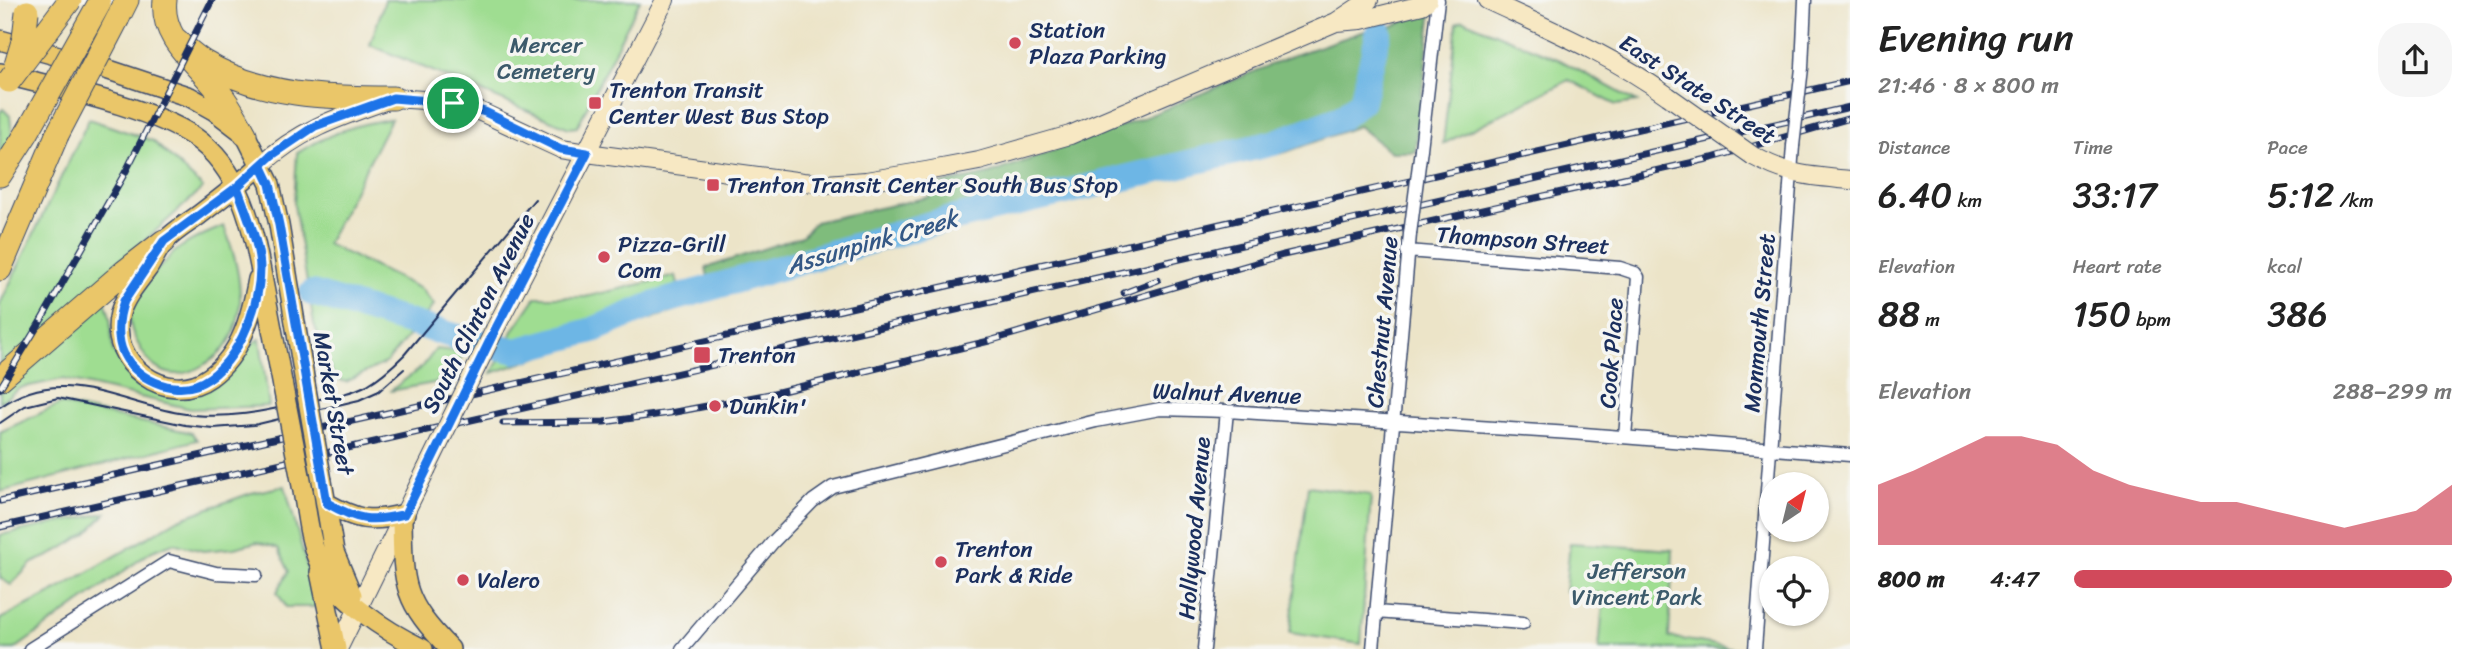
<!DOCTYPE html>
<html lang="en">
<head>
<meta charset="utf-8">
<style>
  body { margin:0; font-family:Sriracha,sans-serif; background:#f6f6f6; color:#222; height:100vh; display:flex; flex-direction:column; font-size:26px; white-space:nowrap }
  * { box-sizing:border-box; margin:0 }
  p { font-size:23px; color:#767676 }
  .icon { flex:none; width:38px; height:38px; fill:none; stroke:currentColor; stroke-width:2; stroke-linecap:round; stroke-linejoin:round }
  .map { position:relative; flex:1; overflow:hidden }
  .sheet { display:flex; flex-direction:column; background:#fff; width:630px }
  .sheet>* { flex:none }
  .needle { width:46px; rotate:35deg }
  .fabs { position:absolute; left:1759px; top:472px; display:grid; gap:14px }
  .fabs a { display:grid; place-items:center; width:70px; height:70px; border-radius:50%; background:#fff; box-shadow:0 2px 5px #0004; font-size:35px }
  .pin { position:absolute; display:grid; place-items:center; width:60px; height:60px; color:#fff; margin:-30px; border:4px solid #fff; border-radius:50%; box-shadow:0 2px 7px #0007 }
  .round { display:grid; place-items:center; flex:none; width:74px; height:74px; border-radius:28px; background:#f6f6f6 }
  .headline { display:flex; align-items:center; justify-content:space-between; height:119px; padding:0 28px }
  h1 { font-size:38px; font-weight:600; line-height:52px }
  .figures { display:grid; grid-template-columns:repeat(3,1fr); gap:10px; height:119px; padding:7px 28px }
  .figures div { display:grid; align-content:center }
  .figures b { font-size:35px; font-weight:600 }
  .figures small { font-size:19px; font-weight:400 }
  .figures p { font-size:19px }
  .chart { height:196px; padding:14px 28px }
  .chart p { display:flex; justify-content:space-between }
  .chart svg { width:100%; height:126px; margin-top:7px; fill:#d1495b; opacity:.7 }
  ul { padding:0 28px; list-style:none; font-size:23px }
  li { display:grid; grid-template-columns:112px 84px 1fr; align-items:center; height:52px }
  li i { height:18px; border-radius:9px; background:#d1495b }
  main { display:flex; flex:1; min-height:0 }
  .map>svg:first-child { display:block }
</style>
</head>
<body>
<main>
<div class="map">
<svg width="1850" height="649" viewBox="0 0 1850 649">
  <rect width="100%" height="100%" fill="#f6f6f2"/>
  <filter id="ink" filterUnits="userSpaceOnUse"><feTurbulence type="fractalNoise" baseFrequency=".0143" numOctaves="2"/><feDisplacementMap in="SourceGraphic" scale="14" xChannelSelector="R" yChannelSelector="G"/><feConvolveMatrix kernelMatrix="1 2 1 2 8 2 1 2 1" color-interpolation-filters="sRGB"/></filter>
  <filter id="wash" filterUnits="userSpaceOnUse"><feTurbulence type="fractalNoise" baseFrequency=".00686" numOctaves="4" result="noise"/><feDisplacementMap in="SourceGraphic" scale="28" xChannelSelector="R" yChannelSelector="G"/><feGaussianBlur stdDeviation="1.57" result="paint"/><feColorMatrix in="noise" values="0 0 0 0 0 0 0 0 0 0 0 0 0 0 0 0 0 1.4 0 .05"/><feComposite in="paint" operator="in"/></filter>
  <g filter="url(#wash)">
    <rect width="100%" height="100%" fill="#ece4c8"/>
    <path fill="#9fdd91" stroke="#5d8678" stroke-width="2" d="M385,0H640L577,127L569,128L370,45Z
      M1463,20L1560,60L1637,102L1616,105L1569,80L1443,144L1457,23Z
      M3,109L10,116L13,146L0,163V112Z
      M89,119L153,141L203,188L33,342L0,365V304Z
      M391,119L327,244L421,289L434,305L387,362L346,382L335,379L314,324L294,205L297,153C329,134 354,124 391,119Z
      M224,226C241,269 256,336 205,364C194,371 179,377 165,372C150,367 144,355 137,342C119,311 139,286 162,265C168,259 174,251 181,247C194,238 210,232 224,226Z
      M676,276L683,308L492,373L514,329L536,297H585Z
      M104,297L110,317L113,351L136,379L164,395C184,391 211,389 226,374C239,362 243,346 260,339L269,406L191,409L63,379L20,388L0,402V387Z
      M436,349L464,352L450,380L390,391L423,366Z
      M60,404L192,433L197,440L0,492V432Z
      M285,486L318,607H286L277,592L289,571L278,548L257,542L234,548L203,551L173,543L152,551L15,649H0V619L57,590L179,519L251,493Z
      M1308,486L1371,495L1361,644L1290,633Z
      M106,513L87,533L51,555L32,563L11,585L0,578V535Z
      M1570,543L1673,550L1669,637L1739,649H1599L1604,594L1565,591Z"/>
    <path fill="#7fbc7b" stroke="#4d766c" stroke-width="2" d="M1432,9L1415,152H1391L1358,126L1286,152L904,239L713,299L706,268L802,236L815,222L930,197V186L989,174L1141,119L1294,55L1368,30L1390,27Z"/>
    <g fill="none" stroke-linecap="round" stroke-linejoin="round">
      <path stroke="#6db6e5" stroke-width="26" d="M312,293L461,338L516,351L593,330L652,305L930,224L1273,143L1341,118L1362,101L1379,31"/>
    </g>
  </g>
  <g filter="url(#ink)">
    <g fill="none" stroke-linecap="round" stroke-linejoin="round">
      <defs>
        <path id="street" d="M1802,68L1805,0
          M1421,149L1438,0
          M1407,251L1620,268L1635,273L1638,277L1625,437
          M1376,612L1523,623
          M30,649L169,561L216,573L256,575
          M682,649L773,542L813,501L833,487L1096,421L1160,409L1227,411L1571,433L1850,455
          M1204,649L1227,411
          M1373,649L1410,234
          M1755,649L1793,146"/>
        <path id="secondary" d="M1487,0C1549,29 1613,56 1668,96
          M1336,22L1361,20L1422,5L1428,0
          M1753,156C1790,176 1809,176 1850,180
          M261,165C302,128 342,116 393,98L439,101L468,106L561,149L587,153L803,182L826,184L866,181L926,171L979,161L1070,135L1336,22L1369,0
          M495,329L665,0
          M338,649L426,470"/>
        <path id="primary" d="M0,40L103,68L190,97L215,111L245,134L270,184L279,225L306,389
          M0,73C56,88 145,105 193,136C245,171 254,236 265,292C271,324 277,355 283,387
          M258,279C251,316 242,354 210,377C167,408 107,363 120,313C125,296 138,282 148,268C154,259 158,248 165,241C174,231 188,223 199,215C220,199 241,183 261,165
          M322,481L334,552L352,595
          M303,491C307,514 309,538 318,560C333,598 387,632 423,649
          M326,503C357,520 370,523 405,514
          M402,518C403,585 402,600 450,649
          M320,572L336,649"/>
        <path id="highway" d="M165,0C160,39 198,64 219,92C230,105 237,119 245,134
          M118,18L127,0
          M174,38C184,46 193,55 204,62C262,97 328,98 393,98
          M0,175L27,133
          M0,269L57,135
          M0,379L124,272L164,241"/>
      </defs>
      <use href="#street" stroke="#3a4a6e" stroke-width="15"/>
      <use href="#secondary" stroke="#3a4a6e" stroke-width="20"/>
      <use href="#primary" stroke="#3a4a6e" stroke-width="22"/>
      <use href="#highway" stroke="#3a4a6e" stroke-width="25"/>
      <use href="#street" stroke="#fff" stroke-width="12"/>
      <use href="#secondary" stroke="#f7e8c3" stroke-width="18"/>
      <use href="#primary" stroke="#eac669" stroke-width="19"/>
      <use href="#highway" stroke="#eac669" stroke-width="23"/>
      <path stroke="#1b2f5e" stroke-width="2" d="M0,407C60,364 116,402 179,413C224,421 267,411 310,401C329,397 350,394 367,385C381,377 392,367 404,355L535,199
        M0,423L25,406L58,398L185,425L213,428L254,425L359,400L379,391L404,369"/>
      <defs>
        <path id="rail" d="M1124,293L1158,280
          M0,388L42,319L126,171L212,0
          M503,423L604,422L670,413L770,394L989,341L1283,255L1712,158L1847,119
          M0,501L1850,81
          M0,527L1850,107"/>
      </defs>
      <use href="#rail" stroke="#1b2f5e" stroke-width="7"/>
      <use href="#rail" stroke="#f6f6f2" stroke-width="4.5" stroke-dasharray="13" stroke-linecap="butt"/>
      <defs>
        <path id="street-bridge" d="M1793,146L1802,68
          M1410,234L1421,149"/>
        <path id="secondary-bridge" d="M1668,96L1753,156
          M426,470L495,329"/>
        <path id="primary-bridge" d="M283,387L303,491
          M306,389L322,481"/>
        <path id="highway-bridge" d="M16,65L24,38L27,12
          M9,81L70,0
          M27,133L99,4
          M57,135L118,18"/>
      </defs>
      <use href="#street-bridge" stroke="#3a4a6e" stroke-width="15" stroke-linecap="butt"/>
      <use href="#secondary-bridge" stroke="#3a4a6e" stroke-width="20" stroke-linecap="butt"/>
      <use href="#primary-bridge" stroke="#3a4a6e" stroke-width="22" stroke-linecap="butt"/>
      <use href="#highway-bridge" stroke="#3a4a6e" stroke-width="25" stroke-linecap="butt"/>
      <use href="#street-bridge" stroke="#fff" stroke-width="12"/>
      <use href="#secondary-bridge" stroke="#f7e8c3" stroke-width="18"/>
      <use href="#primary-bridge" stroke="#eac669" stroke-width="19"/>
      <use href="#highway-bridge" stroke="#eac669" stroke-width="23"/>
    </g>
  </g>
  <g fill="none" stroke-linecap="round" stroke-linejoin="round" filter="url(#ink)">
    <defs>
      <path id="route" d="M453,103L393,98L315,126L272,155L237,187L164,241L124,301C119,315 117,328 120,343C126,374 167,395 196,385C236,370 259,309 260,269C260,245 245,209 237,187L261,165L270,184L279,225L327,503C357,520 370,523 405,514L495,330L587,153L561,149L485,112L453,103"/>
    </defs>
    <use href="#route" stroke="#fff" stroke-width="14"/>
    <use href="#route" stroke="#1a73e8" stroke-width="9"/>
  </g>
  <g fill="#d1495b" stroke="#f6f6f2" stroke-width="2.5">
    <circle cx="1015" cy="43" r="7"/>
    <rect x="588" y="96" width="14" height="14" rx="3.5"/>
    <rect x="706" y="178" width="14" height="14" rx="3.5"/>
    <circle cx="604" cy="257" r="7"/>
    <rect x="693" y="346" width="18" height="18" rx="3.5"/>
    <circle cx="715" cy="406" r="7"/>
    <circle cx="941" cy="562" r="7"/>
    <circle cx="463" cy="580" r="7"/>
  </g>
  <g text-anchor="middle" stroke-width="7" stroke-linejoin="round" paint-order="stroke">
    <g font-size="23" fill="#1b2f5e" stroke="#f6f6f2" text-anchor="start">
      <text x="1029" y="38">Station<tspan x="1029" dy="26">Plaza Parking</tspan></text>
      <text x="609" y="98">Trenton Transit<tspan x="609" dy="26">Center West Bus Stop</tspan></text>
      <text x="727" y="193">Trenton Transit Center South Bus Stop</text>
      <text x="618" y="252">Pizza-Grill<tspan x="618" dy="26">Com</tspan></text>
      <text x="718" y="363">Trenton</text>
      <text x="729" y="414">Dunkin'</text>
      <text x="955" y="557">Trenton<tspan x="955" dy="26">Park &amp; Ride</tspan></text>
      <text x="477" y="588">Valero</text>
    </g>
    <g font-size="23" fill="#3c5a6b" stroke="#f6f6f2">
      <text x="546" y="53">Mercer<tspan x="546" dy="26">Cemetery</tspan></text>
      <text x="1637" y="579">Jefferson<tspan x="1637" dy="26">Vincent Park</tspan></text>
    </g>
    <g font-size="23" fill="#1b2f5e" stroke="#f6f6f2">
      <text transform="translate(1698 89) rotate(33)" y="8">East State Street</text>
      <text transform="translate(1523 240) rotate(4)" y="8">Thompson Street</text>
      <text transform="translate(478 313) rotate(-63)" y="8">South Clinton Avenue</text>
      <text transform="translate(1382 322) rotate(-85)" y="8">Chestnut Avenue</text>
      <text transform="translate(1759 323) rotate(-85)" y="8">Monmouth Street</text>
      <text transform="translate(1611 353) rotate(-86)" y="8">Cook Place</text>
      <text transform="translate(1227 393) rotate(2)" y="8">Walnut Avenue</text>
      <text transform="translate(334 403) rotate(80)" y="8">Market Street</text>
      <text transform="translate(1194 528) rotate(-85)" y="8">Hollywood Avenue</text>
    </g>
    <g font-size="24" font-style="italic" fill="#345886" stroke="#f6f6f2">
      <text transform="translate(872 242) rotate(-16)" y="8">Assunpink Creek</text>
    </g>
  </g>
</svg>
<div class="fabs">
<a><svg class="needle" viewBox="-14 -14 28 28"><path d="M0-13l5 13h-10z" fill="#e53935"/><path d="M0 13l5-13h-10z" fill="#767676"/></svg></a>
<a><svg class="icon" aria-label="locate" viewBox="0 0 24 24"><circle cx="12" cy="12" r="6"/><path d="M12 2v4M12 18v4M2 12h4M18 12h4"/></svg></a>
</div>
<div class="pin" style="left:453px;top:103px;background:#1e9e55"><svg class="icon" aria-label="arrive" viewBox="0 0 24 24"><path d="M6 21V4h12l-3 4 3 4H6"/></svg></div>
</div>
<section class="sheet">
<div class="headline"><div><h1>Evening run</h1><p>21:46 · 8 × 800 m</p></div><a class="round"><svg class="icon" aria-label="share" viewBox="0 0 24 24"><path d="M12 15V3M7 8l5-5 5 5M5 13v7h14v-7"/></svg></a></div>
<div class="figures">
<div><p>Distance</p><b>6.40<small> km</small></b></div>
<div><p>Time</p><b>33:17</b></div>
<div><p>Pace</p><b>5:12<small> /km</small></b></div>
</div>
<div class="figures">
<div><p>Elevation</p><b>88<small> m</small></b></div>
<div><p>Heart rate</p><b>150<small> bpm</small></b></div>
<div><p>kcal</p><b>386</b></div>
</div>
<div class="chart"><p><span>Elevation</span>288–299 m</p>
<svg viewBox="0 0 160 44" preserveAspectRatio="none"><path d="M0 44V23L10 18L20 12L30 6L40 6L50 9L60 18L70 23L80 26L90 29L100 29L110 32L120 35L130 38L140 35L150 32L160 23V44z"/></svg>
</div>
<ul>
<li><b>800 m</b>4:47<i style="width:100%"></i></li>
</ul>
</section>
</main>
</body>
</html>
